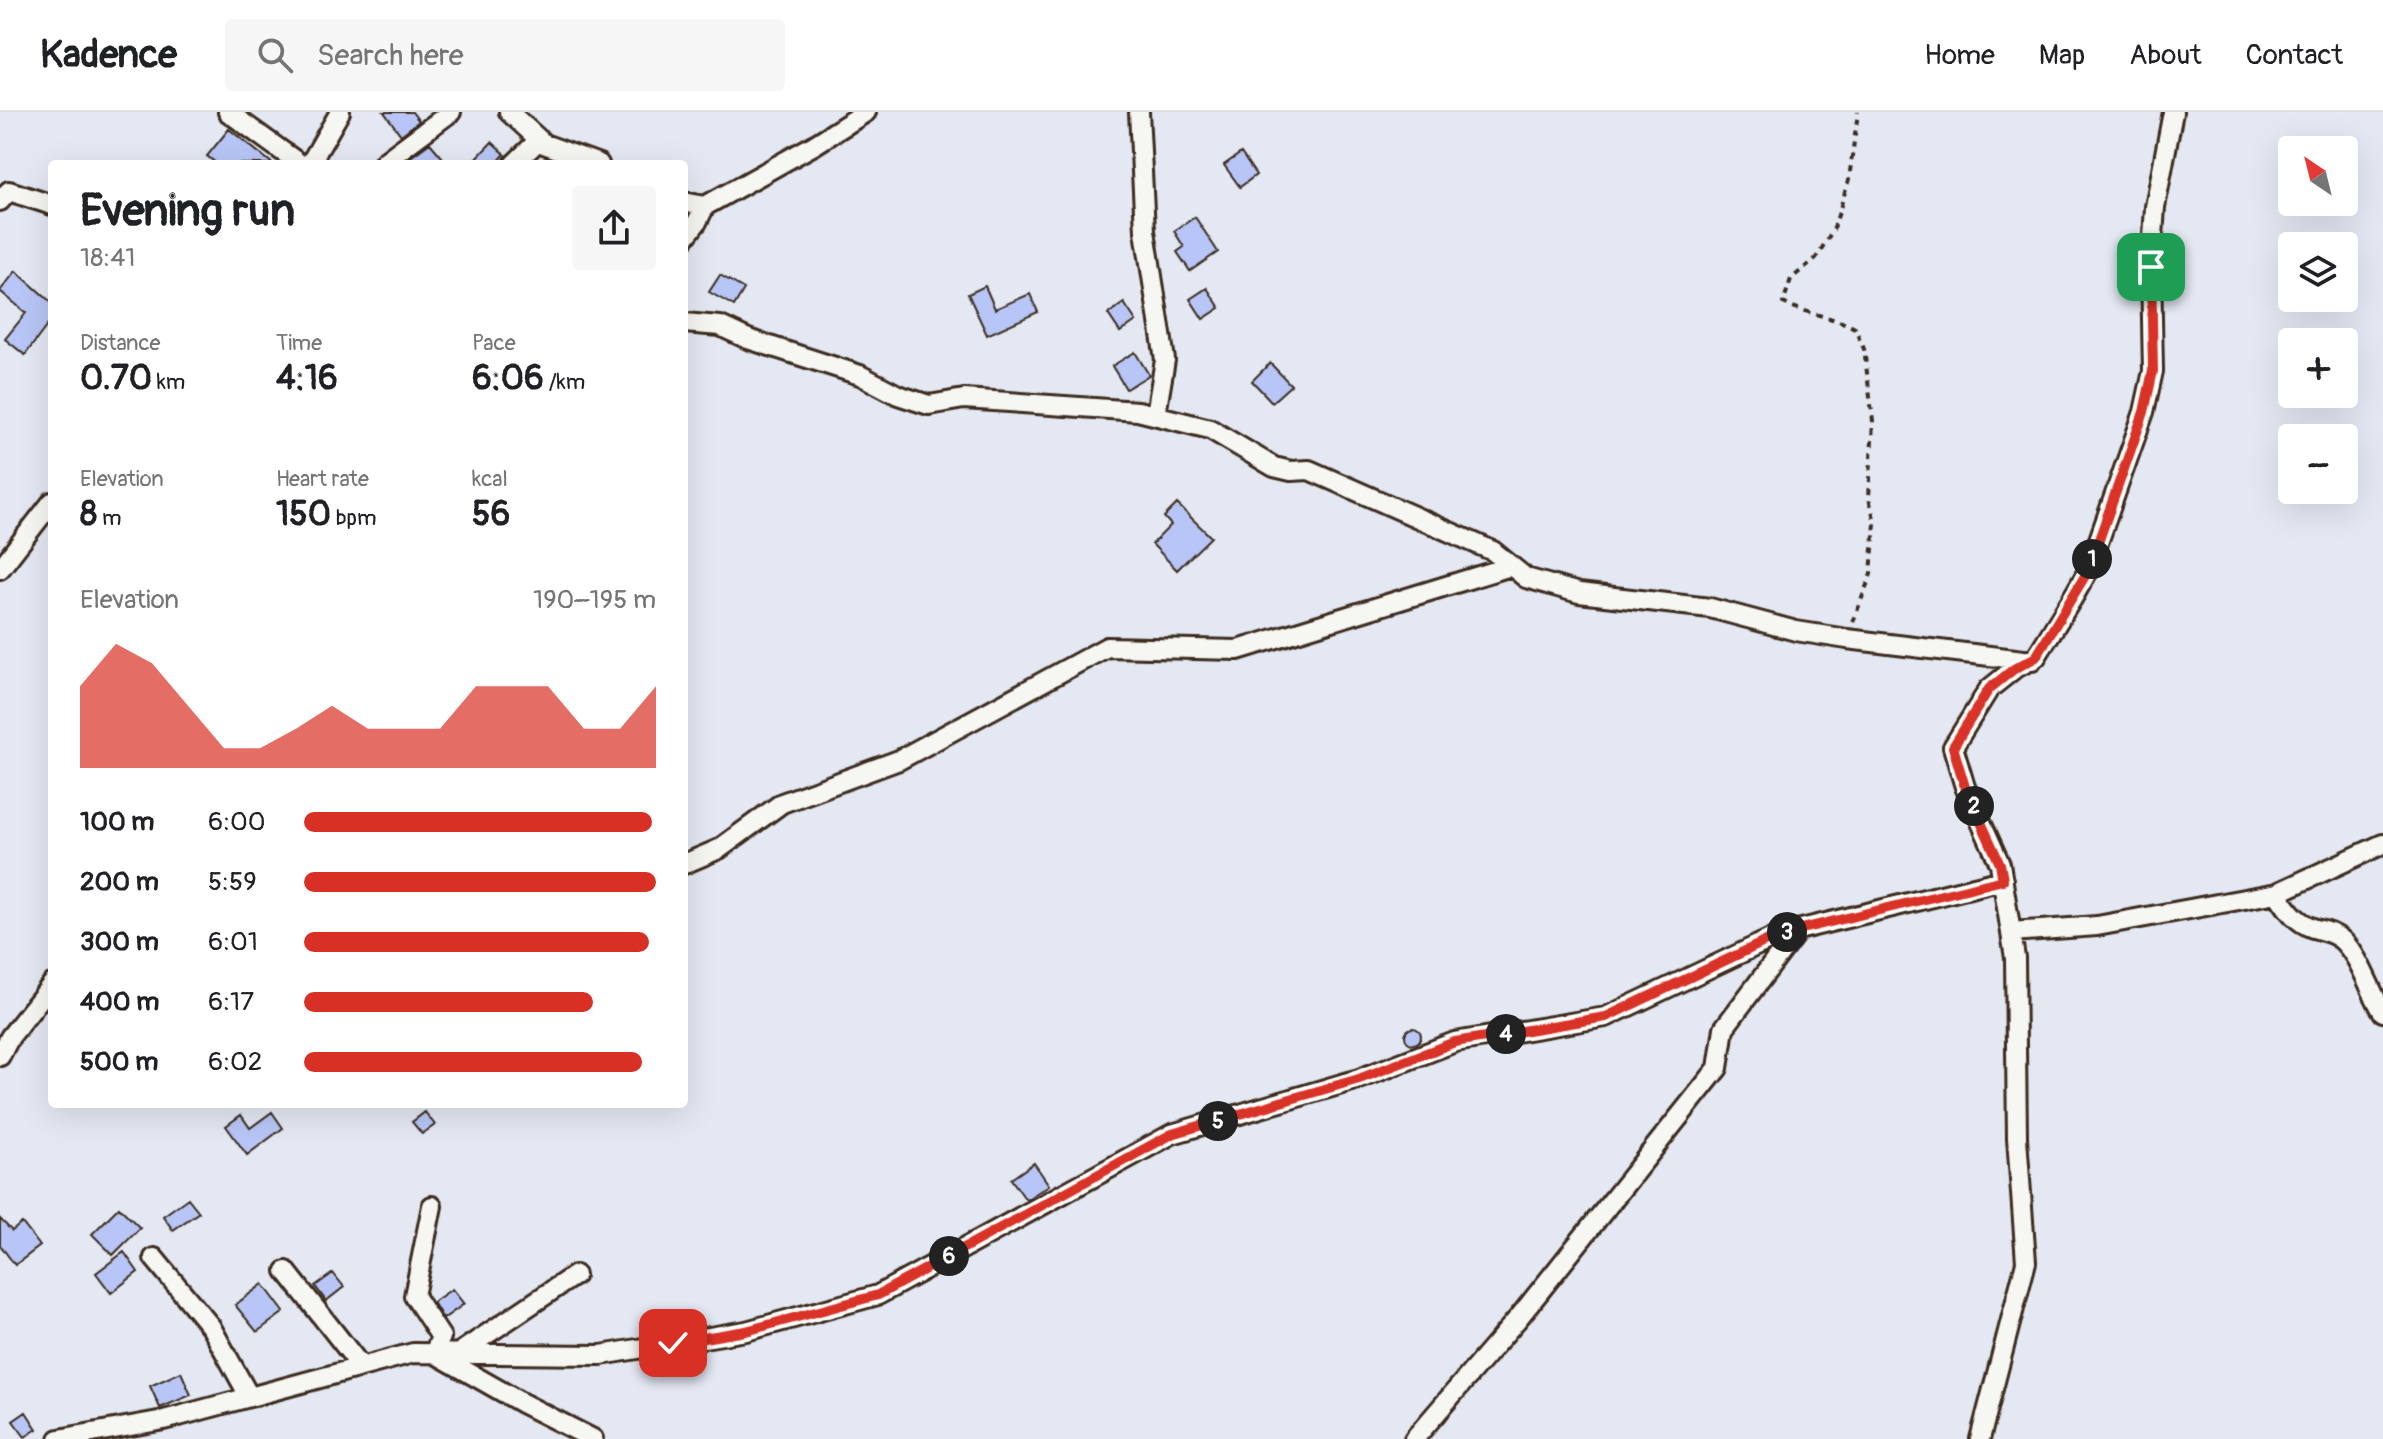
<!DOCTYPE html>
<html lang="en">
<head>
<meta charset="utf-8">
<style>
  body { margin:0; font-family:Pangolin,sans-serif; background:#f6f6f6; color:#202124; height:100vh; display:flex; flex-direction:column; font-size:30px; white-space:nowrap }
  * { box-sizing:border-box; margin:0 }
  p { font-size:26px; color:#757577 }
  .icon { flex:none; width:44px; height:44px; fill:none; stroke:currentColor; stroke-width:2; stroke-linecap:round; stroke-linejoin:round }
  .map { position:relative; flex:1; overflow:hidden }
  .drawer { position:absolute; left:48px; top:48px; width:640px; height:948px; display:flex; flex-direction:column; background:#fff; border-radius:8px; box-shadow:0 8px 32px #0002 }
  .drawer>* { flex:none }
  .needle { width:52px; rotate:325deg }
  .buttons { position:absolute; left:2278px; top:24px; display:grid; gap:16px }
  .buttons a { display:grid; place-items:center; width:80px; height:80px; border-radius:8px; background:#fff; box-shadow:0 8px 32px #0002; font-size:40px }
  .pin { position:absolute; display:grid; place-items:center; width:68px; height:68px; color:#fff; margin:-34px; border-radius:16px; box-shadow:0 4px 12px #0006 }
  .km { position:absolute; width:40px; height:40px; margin:-20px; border-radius:50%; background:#222; color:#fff; font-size:22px; line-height:40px; text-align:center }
  .round { display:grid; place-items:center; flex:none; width:84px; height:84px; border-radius:8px; background:#f6f6f6 }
  .headline { display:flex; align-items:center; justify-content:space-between; height:136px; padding:0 32px }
  h1 { font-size:44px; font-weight:800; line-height:60px }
  .figures { display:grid; grid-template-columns:repeat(3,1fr); gap:12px; height:136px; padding:8px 32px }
  .figures div { display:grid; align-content:center }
  .figures b { font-size:34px; font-weight:800 }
  .figures small { font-size:22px; font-weight:400 }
  .figures p { font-size:22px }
  .chart { height:224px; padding:16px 32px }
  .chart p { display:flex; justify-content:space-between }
  .chart svg { width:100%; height:144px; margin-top:8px; fill:#d93025; opacity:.7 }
  ul { padding:0 32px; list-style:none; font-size:26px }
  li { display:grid; grid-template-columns:128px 96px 1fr; align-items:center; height:60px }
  li i { height:20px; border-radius:10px; background:#d93025 }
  header { display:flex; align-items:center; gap:48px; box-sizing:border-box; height:112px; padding:0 40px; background:#fff; border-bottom:2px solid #e0e0e0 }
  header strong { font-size:38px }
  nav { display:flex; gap:44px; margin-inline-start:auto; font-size:28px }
  .search { width:560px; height:72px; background:#f6f6f6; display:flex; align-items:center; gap:20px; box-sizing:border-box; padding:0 28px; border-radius:8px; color:#757577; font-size:30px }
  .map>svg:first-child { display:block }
</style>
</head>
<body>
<header>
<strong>Kadence</strong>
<div class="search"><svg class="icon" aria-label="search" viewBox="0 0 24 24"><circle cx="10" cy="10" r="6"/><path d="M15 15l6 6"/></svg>Search here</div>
<nav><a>Home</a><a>Map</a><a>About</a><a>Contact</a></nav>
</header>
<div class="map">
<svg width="2383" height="1327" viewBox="0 0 2383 1327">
  <rect width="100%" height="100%" fill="#e3e8f3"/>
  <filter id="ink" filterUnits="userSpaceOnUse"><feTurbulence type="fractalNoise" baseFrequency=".0125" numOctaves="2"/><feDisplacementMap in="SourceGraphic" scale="16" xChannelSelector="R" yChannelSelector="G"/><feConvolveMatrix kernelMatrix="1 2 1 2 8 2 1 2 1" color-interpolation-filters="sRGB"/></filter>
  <g filter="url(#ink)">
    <path fill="#b7c6f6" stroke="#3b2a1e" stroke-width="2" d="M384,0H412L419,9L401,23Z
      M229,17L273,52H217L207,44Z
      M492,30L505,42L496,52H471Z
      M430,31L448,52H401Z
      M1241,41L1256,63L1240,75L1224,53Z
      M1195,105L1218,140L1190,159L1177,140L1184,135L1174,119Z
      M16,159L52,191V207L25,243L5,227L26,201L0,179Z
      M720,163L744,177L734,194L709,180Z
      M985,174L995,197L1030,182L1038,200L987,223L968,182Z
      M1207,176L1220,196L1203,207L1190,187Z
      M1124,191L1136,209L1120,220L1108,202Z
      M1135,240L1149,263L1126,277L1112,254Z
      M1270,251L1291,273L1272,290L1252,269Z
      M1177,392L1211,425L1177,458L1152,432L1171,413L1164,405Z
      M1405 924a8 8 0 1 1 16 0a8 8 0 1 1-16 0Z
      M272,1000L283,1016L247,1043L226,1014L241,1003L250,1016Z
      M425,1000L435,1013L422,1022L412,1010Z
      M1034,1051L1049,1073L1026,1088L1011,1067Z
      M188,1086L199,1100L173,1118L163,1104Z
      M119,1095L140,1116L113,1143L92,1122Z
      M0,1107L12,1119L22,1111L40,1134L15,1153L0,1133Z
      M124,1140L138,1160L111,1181L96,1161Z
      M333,1161L344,1175L326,1189L315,1174Z
      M263,1172L284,1200L257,1220L235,1193Z
      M452,1177L464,1192L443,1207L433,1190Z
      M181,1260L191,1283L160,1296L150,1274Z
      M26,1300L37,1317L25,1325L13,1309Z"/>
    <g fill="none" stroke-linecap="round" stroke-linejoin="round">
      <defs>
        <path id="street" d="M228,0L300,52
          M509,0L544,32L599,52
          M1139,0L1145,119L1165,248L1156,302
          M310,52L340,0
          M386,52L384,50L451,0
          M514,52L539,28
          M0,89L9,79L52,93
          M684,90L705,94
          M684,127L697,110L705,94L814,33L866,0
          M684,211L720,214L748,227L860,263L898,283L929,293L964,287L1138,299L1210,317L1274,355L1291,359L1309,358L1493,439L1526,466L1579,481L1710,496L1796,519L1847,527L2032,549
          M0,457L52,390
          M2383,732L2277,781C2287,796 2295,810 2313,816C2323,819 2333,820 2342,828C2361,846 2369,878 2383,900
          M684,752L719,737L782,691L899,648L1107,535L1238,538L1511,454
          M2011,820L2097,814L2277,781
          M0,944L10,925L52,872
          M432,1094L414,1184L441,1225L434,1241L522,1291L593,1327
          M154,1146L211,1215L249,1284
          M286,1159L360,1253
          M459,1241L575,1163
          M59,1327L164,1308L413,1241L601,1243L746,1219L878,1183L1172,1022L1359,967L1455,930L1606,905L1781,822L2003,768
          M1414,1327L1520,1204L1718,956L1724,916L1798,818
          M1980,1327L2026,1150L2017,1026L2015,846L2000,752L1965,675L1953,635L1989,577L2014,557L2036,545L2072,487L2088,459L2144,300L2153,259L2151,155L2155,95L2173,0"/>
      </defs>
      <use href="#street" stroke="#3b2a1e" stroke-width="24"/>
      <path stroke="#3b2a1e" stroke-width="4" stroke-dasharray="6 6" stroke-linecap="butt" d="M1853,510L1871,462L1875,411L1869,386L1873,309L1864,237L1855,216C1832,204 1807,202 1783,191L1791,167L1816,146L1834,116L1849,67L1858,0"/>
      <use href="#street" stroke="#f6f6f2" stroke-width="18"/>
    </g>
  </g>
  <g fill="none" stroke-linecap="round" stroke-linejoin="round" filter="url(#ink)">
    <defs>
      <path id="route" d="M673,1231L746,1219L878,1183L1172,1022L1359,967L1455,930L1606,905L1781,822L2003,768L2000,752L1965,675L1953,635L1989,577L2014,557L2036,545L2088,459L2144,300L2153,259L2151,155"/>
    </defs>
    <use href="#route" stroke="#fff" stroke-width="16"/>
    <use href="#route" stroke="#d93025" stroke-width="10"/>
  </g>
</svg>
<div class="buttons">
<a><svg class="needle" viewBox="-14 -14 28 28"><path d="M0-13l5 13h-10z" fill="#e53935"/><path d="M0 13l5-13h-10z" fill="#757577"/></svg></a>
<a><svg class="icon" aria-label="layers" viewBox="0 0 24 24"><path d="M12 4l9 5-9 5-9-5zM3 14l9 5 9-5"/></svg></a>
<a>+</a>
<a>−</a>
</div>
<div class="pin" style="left:2151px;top:155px;background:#1e9e55"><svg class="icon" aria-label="arrive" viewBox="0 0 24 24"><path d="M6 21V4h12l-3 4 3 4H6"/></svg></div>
<div class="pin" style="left:673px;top:1231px;background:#d93025"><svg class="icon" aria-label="check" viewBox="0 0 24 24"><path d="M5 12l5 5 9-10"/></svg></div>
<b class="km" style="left:2092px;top:447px">1</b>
<b class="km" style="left:1974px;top:694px">2</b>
<b class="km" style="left:1787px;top:820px">3</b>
<b class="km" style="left:1506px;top:922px">4</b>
<b class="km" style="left:1218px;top:1009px">5</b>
<b class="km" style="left:949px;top:1144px">6</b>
<section class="drawer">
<div class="headline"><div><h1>Evening run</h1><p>18:41</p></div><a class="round"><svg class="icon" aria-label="share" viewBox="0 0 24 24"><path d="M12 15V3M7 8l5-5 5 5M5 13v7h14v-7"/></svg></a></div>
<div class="figures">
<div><p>Distance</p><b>0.70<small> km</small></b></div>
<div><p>Time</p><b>4:16</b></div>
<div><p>Pace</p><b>6:06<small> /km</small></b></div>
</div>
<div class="figures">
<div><p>Elevation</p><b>8<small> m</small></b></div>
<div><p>Heart rate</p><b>150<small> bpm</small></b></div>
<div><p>kcal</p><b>56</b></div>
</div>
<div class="chart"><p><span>Elevation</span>190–195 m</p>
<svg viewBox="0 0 160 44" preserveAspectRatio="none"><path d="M0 44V19L10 6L20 12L30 25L40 38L50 38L60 32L70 25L80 32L90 32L100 32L110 19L120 19L130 19L140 32L150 32L160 19V44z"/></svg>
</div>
<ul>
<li><b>100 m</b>6:00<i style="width:99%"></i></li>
<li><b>200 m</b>5:59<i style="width:100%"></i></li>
<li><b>300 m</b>6:01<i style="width:98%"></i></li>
<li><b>400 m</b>6:17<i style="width:82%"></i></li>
<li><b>500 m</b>6:02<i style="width:96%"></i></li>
</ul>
</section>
</div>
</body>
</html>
